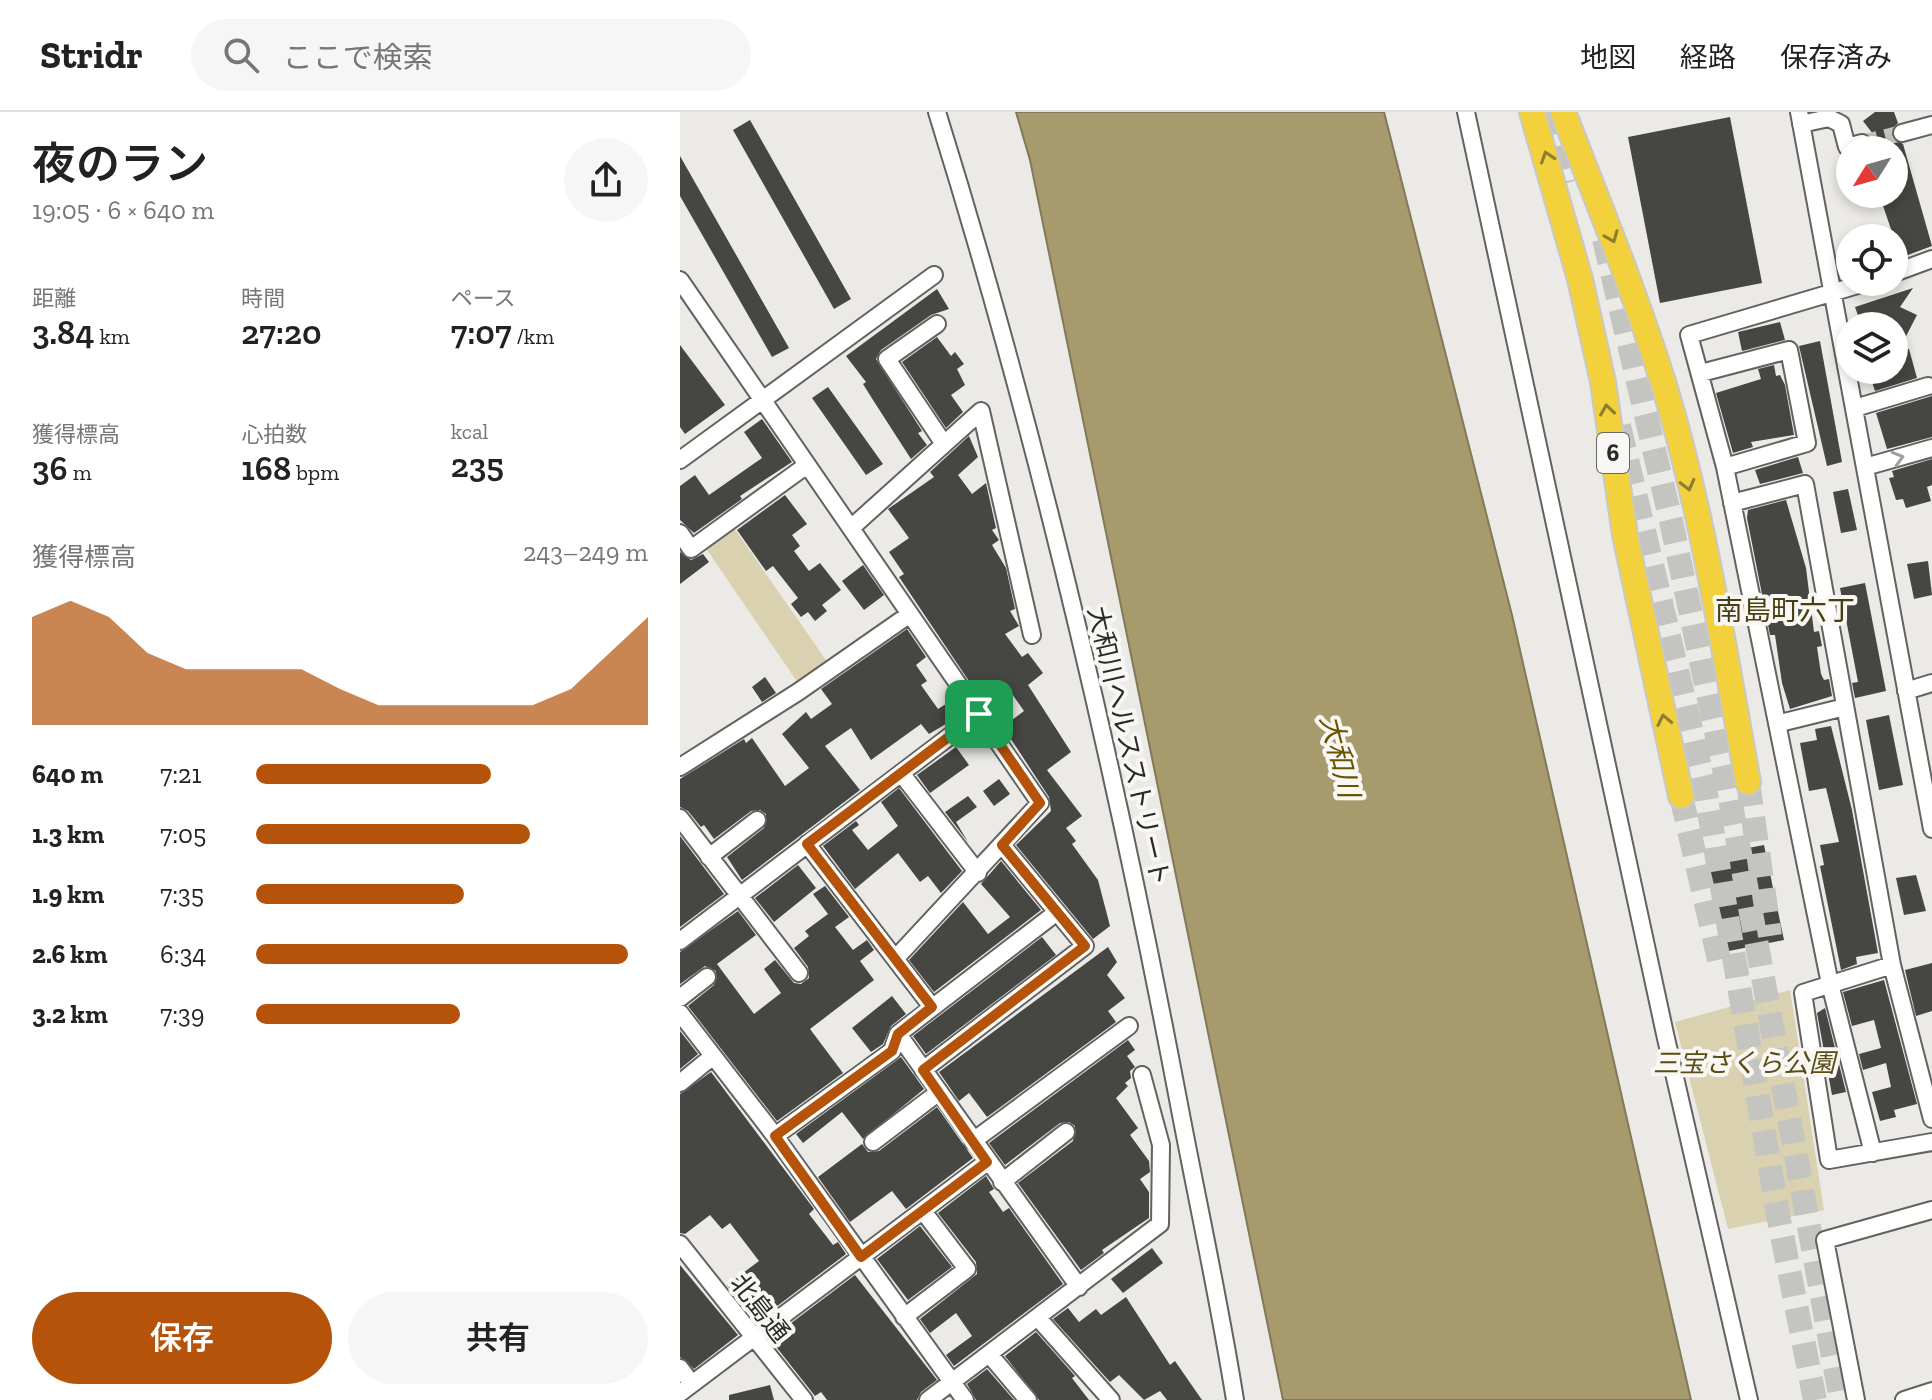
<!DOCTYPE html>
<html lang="ja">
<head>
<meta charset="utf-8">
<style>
  body { margin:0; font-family:"Zilla Slab","Noto Sans JP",serif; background:#f6f6f6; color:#222; height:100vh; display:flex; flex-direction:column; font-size:30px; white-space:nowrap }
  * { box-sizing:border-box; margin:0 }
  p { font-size:26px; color:#767676 }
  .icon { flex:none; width:44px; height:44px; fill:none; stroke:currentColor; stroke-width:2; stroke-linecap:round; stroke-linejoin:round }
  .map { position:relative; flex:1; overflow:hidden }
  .panel { display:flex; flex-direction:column; background:#fff; width:680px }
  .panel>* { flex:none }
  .needle { width:52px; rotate:233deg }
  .fabs { position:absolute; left:1156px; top:24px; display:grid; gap:16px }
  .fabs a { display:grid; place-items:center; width:72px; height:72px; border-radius:50%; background:#fff; box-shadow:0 4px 12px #0003; font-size:40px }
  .pin { position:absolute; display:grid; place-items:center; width:68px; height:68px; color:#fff; margin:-34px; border-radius:16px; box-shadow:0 4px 12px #0006 }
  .round { display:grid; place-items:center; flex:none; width:84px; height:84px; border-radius:42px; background:#f6f6f6 }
  .head { display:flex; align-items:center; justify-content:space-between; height:136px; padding:0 32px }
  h1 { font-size:44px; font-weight:600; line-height:60px }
  .metrics { display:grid; grid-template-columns:repeat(3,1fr); gap:12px; height:136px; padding:8px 32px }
  .metrics div { display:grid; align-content:center }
  .metrics b { font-size:34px; font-weight:600 }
  .metrics small { font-size:22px; font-weight:400 }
  .metrics p { font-size:22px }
  .chart { height:224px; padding:16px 32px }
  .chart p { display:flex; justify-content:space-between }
  .chart svg { width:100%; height:144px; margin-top:8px; fill:#b45309; opacity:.7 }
  .button { display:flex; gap:16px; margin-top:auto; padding:16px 32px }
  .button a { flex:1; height:92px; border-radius:48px; background:#b45309; color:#fff; font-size:32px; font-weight:600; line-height:92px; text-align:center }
  .button a+a { background:#f6f6f6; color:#222 }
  ul { padding:0 32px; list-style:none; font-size:26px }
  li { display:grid; grid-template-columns:128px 96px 1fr; align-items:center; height:60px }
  li i { height:20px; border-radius:10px; background:#b45309 }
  header { display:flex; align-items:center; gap:48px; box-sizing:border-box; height:112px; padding:0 40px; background:#fff; border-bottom:2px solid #e0e0e0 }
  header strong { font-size:38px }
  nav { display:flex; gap:44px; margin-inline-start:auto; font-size:28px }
  .search { width:560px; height:72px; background:#f6f6f6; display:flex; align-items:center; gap:20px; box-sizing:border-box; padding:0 28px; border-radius:44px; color:#767676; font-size:30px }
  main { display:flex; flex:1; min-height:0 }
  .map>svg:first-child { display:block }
</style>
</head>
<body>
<header>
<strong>Stridr</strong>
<div class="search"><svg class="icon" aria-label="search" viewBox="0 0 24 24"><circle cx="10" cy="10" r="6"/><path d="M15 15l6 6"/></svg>ここで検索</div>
<nav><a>地図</a><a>経路</a><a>保存済み</a></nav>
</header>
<main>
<section class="panel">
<div class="head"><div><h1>夜のラン</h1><p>19:05 · 6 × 640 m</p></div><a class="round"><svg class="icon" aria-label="share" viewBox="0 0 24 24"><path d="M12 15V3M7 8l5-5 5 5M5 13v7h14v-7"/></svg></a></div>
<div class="metrics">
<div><p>距離</p><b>3.84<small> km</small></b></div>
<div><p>時間</p><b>27:20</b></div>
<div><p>ペース</p><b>7:07<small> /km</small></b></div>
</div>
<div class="metrics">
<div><p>獲得標高</p><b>36<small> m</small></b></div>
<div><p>心拍数</p><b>168<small> bpm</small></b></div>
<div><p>kcal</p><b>235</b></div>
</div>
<div class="chart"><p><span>獲得標高</span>243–249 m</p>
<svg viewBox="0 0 160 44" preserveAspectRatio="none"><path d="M0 44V11L10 6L20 11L30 22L40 27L50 27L60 27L70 27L80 33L90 38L100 38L110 38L120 38L130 38L140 33L150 22L160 11V44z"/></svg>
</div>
<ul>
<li><b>640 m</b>7:21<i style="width:60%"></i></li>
<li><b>1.3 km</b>7:05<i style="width:70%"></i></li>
<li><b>1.9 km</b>7:35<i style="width:53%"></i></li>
<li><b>2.6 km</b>6:34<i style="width:95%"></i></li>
<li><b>3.2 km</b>7:39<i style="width:52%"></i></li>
</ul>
<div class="button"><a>保存</a><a>共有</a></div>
</section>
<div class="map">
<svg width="1252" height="1288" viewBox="0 0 1252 1288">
  <rect width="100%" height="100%" fill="#ebeae6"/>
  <path fill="#d9d1af" d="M52,413L148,551L118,571L23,432Z
    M1110,878L1144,1098L1048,1117L995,910Z"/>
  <path fill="#a79b6e" stroke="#827959" stroke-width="2" d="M336,0H704L832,503L1011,1288H603L350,48Z"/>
  <path fill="#464642" d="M1195,0H1214L1218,11L1212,17V25L1223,32L1252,134L1220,146L1214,145V126L1199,82H1214V38H1190L1193,29L1190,23L1193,22L1183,9Z
    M1050,5L1082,171L980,191L948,25Z
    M70,8L171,187L154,197L53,18Z
    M0,44L109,236L92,245L0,84Z
    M1233,176L1220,195L1237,203L1221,234L1229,237L1237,266L1195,279L1188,258H1214V214H1189L1187,206L1180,209L1175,195Z
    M257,177L269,197L251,203L201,238L196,247L242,319L238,321L247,333L231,347L193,288L183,272L186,270L166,244Z
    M1100,210L1105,228L1062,239L1058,220Z
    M257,225L271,244L275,240L284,252L277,257L285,273L271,283L283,300L266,316L222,250Z
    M1140,229L1162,350L1147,354L1119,234Z
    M0,233L45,293L5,322L0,315Z
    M1094,253L1096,264L1100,263L1105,273L1114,323L1071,330L1073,335L1053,341L1036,281L1081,267L1078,257Z
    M148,275L203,352L186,363L132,286Z
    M1252,284V325L1207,337L1196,301Z
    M82,307L112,350L60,384L62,387L14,421L0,408V374L15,363L29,383L82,346L64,320Z
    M289,324L298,345L278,363L292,382L306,371L316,416L312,418L319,428L312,433L326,456L335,497L330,499L339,514L325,522L342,545L348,541L363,561L348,573L391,640L367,658L402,704L386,716L396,729L392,732L418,768L430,814L413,827L336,733L371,699L369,685L323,615L344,599L330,579L311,593L298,576L295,578L219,465L224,462L209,440L229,426L208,397L254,365L250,360Z
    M1118,345L1123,361L1080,372L1075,358Z
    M1252,347V373L1247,375L1251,389L1226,396L1223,387L1216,388L1209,366L1214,365L1212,359Z
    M1168,377L1177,418L1161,421L1153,380Z
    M105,383L127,412L112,423L120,434L114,439L129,459L140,451L161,478L142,493L147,499L135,509L128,500L121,505L111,492L118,486L93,454L86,459L57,418Z
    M1106,388L1126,456L1134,520L1139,519L1142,534L1137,535L1141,562L1144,568L1149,567L1152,584L1110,597L1102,571L1095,523H1090L1067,406L1068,398Z
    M0,440L11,448L23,442L29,450L0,472Z
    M1248,449L1252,483L1234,487L1227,452Z
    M183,453L204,483L184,498L162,469Z
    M1185,471L1206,579L1175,586L1172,571L1178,570L1160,476Z
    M227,517L246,545L236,553L247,569L241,573L258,597L266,592L276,606L249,622L241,612L191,648L171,616L145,634L180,678L62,768L47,745L84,716L86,702L80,698L71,699L34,727L24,713L21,715L8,699L0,695V667L64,627L66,631L72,626L105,674L129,656L102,622L126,600L131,607L152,592L141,577Z
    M85,565L96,581L82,590L72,575Z
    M1209,603L1223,673L1199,678L1186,608Z
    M1151,614L1172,698L1198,841L1176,845L1177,852L1161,858L1140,754L1144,753L1140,733L1159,730L1146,676L1129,679L1120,631L1137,628L1135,617Z
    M276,635L289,653L250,681L237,663Z
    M319,667L330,682L314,694L303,679Z
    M219,676L282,759L261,781L248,764L240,770L218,741L175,777L143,734L176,709L179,713L172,718L188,738L218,714L201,690Z
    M288,684L297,695L276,710L288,730L265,700Z
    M0,724L44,782L0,815Z
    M1084,733L1104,828L1044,840L1025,744Z
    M321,749L361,798L254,880L229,848L283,790L308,822L330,805L301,772Z
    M118,753L136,776L94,810L75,786Z
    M1236,763L1246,799L1224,803L1216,766Z
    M145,774L169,805L155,815L173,838L187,828L194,838L180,849L194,868L130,917L163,961L97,1009L8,894L34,873L36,859L25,854L0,872V840L58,799L76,823L37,852L74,902L101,881L84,857L95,848L114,871L121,872L129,866L128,855L114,836L129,824L125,819L148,802L133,782Z
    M362,825L376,843L246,942L233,924Z
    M428,835L437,850L427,863L445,886L428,899L436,910L307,1005L289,981L279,989L259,960Z
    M1252,851V899L1236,904L1225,858Z
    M1204,868L1237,992L1214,998L1216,1005L1200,1009L1192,980L1211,975L1206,951L1183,958L1179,942L1201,936L1194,908L1172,914L1163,880Z
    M212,884L226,902L211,914L203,932L191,940L172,916Z
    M1145,896L1166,980L1152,983L1137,901Z
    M0,919L18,942L0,957Z
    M448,928L455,938L447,944L455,955L450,959L451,966L445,971L448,974L436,986L458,1016L450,1023L469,1049L470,1060L460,1067L469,1080V1106L422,1138L424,1141L401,1158L338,1071L393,1029L395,1014L389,1010L380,1011L325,1053L309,1031Z
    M221,945L244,977L183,1027L162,1000L123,1031L116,1022Z
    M31,960L134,1097L129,1102L153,1133L158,1130L166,1142L76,1210L47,1173L79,1149L50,1111L42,1117L30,1103L5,1122L0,1121V982Z
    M257,995L293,1046L226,1097L212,1079L170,1110L138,1065L182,1032L188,1040L199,1039Z
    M306,1064L314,1077L309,1080L323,1100L329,1096L383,1172L274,1254L266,1243L292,1224L276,1201L250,1221L240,1207L297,1162L296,1150L258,1101Z
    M240,1114L272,1155L228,1188L197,1147Z
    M472,1136L483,1151L443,1181L431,1167Z
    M0,1153L58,1223L14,1257L0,1245Z
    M175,1163L257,1268L241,1280L237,1288H147L141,1280L135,1284L90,1227Z
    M446,1185L490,1253L495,1249L522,1288H487L480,1279L464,1288L439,1263L430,1270L373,1207L388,1196L399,1210L416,1197L421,1203Z
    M356,1220L395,1264L392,1266L409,1288H359L325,1244Z
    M307,1257L334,1288H296L287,1272Z
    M90,1273L94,1288H49V1283Z"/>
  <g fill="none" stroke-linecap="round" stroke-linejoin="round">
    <path stroke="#c4c4c0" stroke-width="16" stroke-dasharray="16 8" stroke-linecap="butt" d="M1182,31L1222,21"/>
    <path stroke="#c4c4c0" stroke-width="24" stroke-dasharray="24 12" stroke-linecap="butt" d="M866,0L883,72
      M924,127L991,409L1047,671L1161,1288
      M939,314L1025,676L1099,1108L1135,1288
      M1068,670L1090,824
      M1001,684L1041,856"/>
    <defs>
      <path id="minor" d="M257,0C358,324 435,655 498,987C517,1088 539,1187 555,1288
        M786,0L985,922L1069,1288
        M1119,0L1252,717
        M1121,12L1149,6L1161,12L1167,35L1182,31
        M1222,21L1252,13
        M1214,161L1252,147
        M0,168L360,691L215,847
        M1188,170L1009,223L1045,355L1150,872L1193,1041
        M257,212L207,247L264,332
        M1021,261L1109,238L1127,331L1045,355
        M1175,296L1248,274
        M0,348L254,163
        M1185,355L1252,336
        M1052,391L1125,372L1212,853L1252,1007
        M171,416L301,299L352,523
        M0,421L11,437L127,353
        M1226,579L1252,571
        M1100,611L1165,595
        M0,655L118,580L230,502
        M221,661L298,761
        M0,706L119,861
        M127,732L252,895
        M29,745L77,708
        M0,829L299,602
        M1212,853L1123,881L1149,1048L1252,1030
        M0,886L27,865
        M0,901L95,1024L285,1288
        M218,922L399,1175
        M243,958L405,834L377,800
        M0,971L33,944
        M95,1024L212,939L218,922L377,800L322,733
        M293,1029L449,914
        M193,1030L259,980
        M322,1070L386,1020
        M0,1132L124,1288
        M224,1205L287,1157L243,1099
        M358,1206L431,1288
        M309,1242L348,1288
        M0,1256L12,1272
        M0,1281L307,1050
        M248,1288L480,1112L481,1033L462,963
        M1176,1288L1145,1128L1252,1098
        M1224,1288L1252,1279"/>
      <path id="highway" d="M852,0L900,167L923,270L945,423L1001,684
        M883,0C918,90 955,180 984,273C1023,401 1044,538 1068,670"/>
    </defs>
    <use href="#minor" stroke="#63625e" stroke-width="20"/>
    <use href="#highway" stroke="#c8c8c7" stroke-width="28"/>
    <use href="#minor" stroke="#fff" stroke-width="16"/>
    <use href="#highway" stroke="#f3d13d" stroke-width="24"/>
  </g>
  <defs><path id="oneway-chevron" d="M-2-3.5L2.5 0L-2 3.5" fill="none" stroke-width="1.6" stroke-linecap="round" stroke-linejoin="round" transform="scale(2)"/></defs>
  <g stroke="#8e7e32">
    <use href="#oneway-chevron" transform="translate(867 45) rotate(-108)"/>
    <use href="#oneway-chevron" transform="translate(932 125) rotate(68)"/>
    <use href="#oneway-chevron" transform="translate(927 298) rotate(-98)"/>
    <use href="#oneway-chevron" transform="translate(1008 373) rotate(76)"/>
    <use href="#oneway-chevron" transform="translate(984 608) rotate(-102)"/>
  </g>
  <use stroke="#9f9f9e" href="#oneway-chevron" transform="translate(1218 346) rotate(-16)"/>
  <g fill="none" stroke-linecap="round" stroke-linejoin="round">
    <defs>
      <path id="route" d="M299,602L360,691L322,733L405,834L243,958L307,1050L181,1145L95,1024L212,939L218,922L252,895L127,732Z"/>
    </defs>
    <use href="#route" stroke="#fff" stroke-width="16"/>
    <use href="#route" stroke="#b45309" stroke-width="10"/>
  </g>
  <g text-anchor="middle" stroke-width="8" stroke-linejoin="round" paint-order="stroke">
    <rect fill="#f8f7f3" stroke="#686865" stroke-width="2" x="917" y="321" width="32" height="40" rx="6"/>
    <g font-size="24" font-weight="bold" fill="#2a2a28">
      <text x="933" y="349">6</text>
    </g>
    <g font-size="26" fill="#2a2a28" stroke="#f8f7f3">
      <text transform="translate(449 634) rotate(77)" y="9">大和川ヘルスストリート</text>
      <text transform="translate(80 1196) rotate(52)" y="9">北島通</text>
    </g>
    <g font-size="26" font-style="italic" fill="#594c14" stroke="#f8f7f3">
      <text x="1064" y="960">三宝さくら公園</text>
    </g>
    <g font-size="28" fill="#493f16" stroke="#f8f7f3">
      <text x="1105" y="508">南島町六丁</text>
    </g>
    <g font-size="28" font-style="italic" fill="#675500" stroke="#f8f7f3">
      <text transform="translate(660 644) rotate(76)" y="10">大和川</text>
    </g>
  </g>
</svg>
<div class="fabs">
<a><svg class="needle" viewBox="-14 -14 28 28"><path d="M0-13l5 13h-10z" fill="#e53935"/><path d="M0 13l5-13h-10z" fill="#767676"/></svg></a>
<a><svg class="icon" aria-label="locate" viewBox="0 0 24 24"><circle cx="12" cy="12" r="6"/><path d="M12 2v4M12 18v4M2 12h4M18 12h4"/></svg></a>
<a><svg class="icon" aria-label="layers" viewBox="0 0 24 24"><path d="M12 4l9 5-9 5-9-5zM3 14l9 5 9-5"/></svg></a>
</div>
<div class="pin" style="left:299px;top:602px;background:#1e9e55"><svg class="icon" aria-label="arrive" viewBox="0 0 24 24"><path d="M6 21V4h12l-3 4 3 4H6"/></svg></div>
</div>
</main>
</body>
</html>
